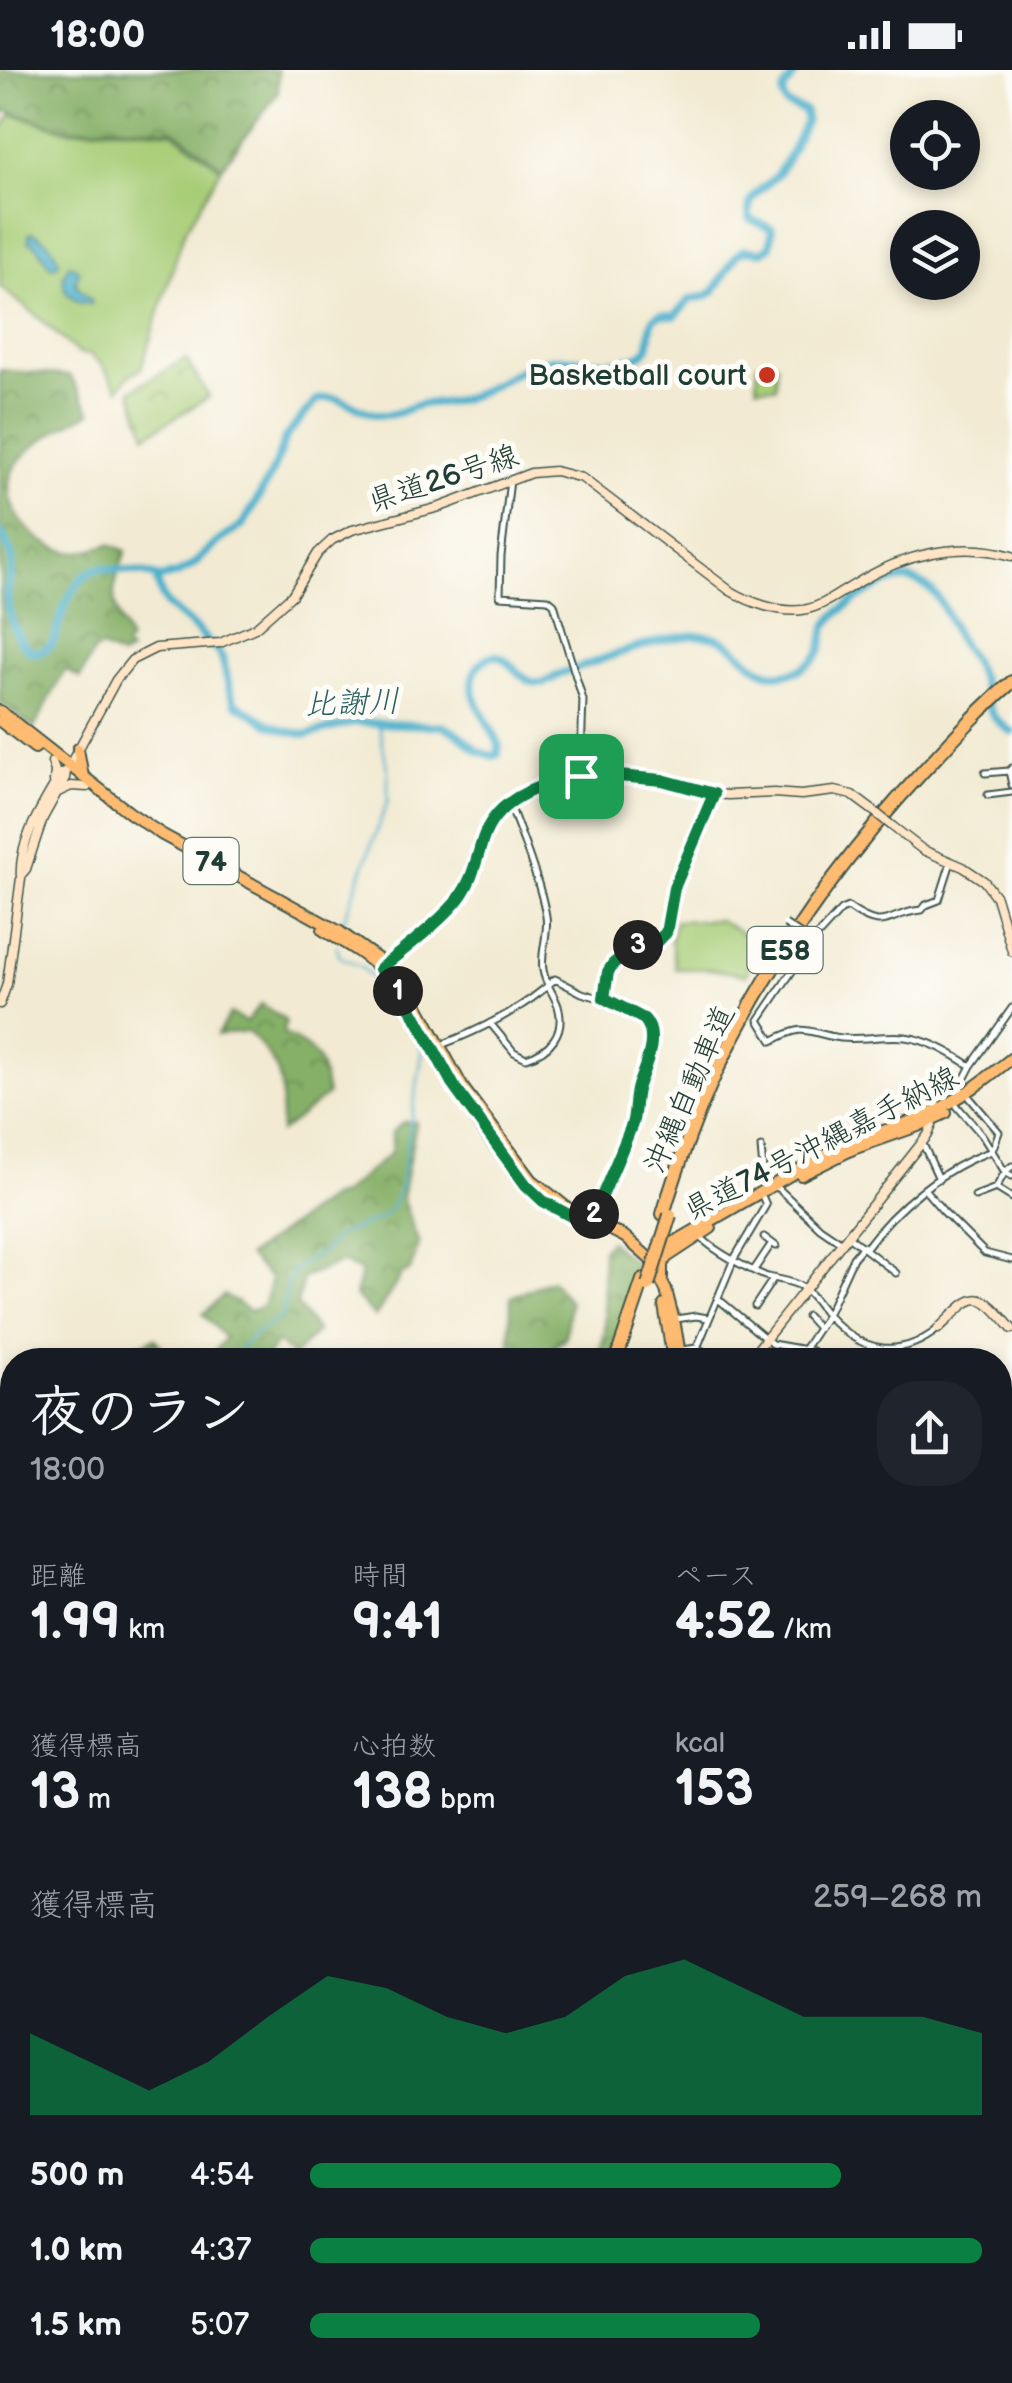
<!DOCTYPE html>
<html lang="ja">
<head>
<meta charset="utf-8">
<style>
  body { margin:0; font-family:"Balsamiq Sans","Klee One",sans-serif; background:#20242c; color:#f1f3f6; height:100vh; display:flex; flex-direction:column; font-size:38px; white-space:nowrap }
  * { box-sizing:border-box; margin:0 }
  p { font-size:32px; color:#9ea1a6 }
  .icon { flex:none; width:55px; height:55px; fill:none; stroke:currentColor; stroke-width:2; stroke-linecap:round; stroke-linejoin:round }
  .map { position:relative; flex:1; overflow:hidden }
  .details { position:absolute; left:0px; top:1278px; width:1012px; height:1038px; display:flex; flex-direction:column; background:#171b24; border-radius:40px 40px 0 0; box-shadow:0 5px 15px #0003 }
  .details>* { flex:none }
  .tools { position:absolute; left:890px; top:30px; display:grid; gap:20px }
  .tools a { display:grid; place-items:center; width:90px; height:90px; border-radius:50%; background:#171b24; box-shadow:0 5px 15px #0003; font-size:50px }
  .pin { position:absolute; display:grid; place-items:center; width:85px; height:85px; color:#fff; margin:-42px; border-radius:20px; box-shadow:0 5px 15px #0006 }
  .km { position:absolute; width:50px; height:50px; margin:-25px; border-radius:50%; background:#222; color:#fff; font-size:28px; line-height:50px; text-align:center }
  .round { display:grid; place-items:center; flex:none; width:105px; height:105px; border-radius:40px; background:#20242c }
  .headline { display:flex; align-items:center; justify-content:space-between; height:170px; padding:0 30px }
  h1 { font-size:55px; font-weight:600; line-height:75px }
  .figures { display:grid; grid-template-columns:repeat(3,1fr); gap:15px; height:170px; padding:10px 30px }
  .figures div { display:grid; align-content:center }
  .figures b { font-size:50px; font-weight:600 }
  .figures small { font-size:28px; font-weight:400 }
  .figures p { font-size:28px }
  .chart { height:280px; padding:20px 30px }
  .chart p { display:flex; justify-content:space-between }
  .chart svg { width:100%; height:180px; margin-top:10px; fill:#0b8043; opacity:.7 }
  ul { padding:0 30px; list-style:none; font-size:32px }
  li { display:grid; grid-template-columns:160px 120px 1fr; align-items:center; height:75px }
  li i { height:25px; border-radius:12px; background:#0b8043 }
  .status { display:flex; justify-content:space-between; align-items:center; height:70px; padding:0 50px; background:#171b24; direction:ltr }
  .status svg { height:28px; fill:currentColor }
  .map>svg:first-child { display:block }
</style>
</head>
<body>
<div class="status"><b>18:00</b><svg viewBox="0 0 49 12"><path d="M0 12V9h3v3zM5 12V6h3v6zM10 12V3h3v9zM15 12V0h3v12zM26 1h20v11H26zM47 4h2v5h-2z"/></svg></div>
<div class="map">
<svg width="1012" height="2313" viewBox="0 0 1012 2313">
  <defs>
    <pattern id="forest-crowns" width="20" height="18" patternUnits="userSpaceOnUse" patternTransform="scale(2.5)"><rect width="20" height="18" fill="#86b068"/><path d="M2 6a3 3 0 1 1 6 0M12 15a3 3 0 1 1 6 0" fill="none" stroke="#6d9056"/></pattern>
    <pattern id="park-crowns" width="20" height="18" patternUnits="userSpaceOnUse" patternTransform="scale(2.5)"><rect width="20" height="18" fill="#a8cd77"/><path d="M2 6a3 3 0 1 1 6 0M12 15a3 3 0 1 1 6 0" fill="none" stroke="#88a862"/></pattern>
  </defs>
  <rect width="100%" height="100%" fill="#fdfcf7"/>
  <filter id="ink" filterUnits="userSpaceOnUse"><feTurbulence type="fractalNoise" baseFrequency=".01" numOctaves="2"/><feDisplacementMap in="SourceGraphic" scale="20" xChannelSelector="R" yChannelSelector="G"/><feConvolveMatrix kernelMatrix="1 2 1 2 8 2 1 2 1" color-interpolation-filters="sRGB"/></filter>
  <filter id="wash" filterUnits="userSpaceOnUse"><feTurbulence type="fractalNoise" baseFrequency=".0048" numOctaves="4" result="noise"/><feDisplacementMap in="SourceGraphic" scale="40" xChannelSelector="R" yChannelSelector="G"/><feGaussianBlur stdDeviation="2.25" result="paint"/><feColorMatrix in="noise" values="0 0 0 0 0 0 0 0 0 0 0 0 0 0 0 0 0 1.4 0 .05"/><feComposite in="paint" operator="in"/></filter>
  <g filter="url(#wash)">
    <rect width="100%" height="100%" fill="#f2ead2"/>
    <path fill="#f7d0cb" d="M0,1376L12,1381V1550L0,1549Z
      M1012,2271V2313H949L948,2303L1000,2302V2272Z"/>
    <path fill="#a8cd77" stroke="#648556" stroke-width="2.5" d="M13,44L68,61L114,58L173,62L221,99L184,163L141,299L128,306L119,319L102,295L89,284H79L37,246L0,217V62L11,45Z
      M757,293L777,294L776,317H757Z
      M719,850L758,872L746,905L710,899H676L671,871L675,851Z"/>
    <path fill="url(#forest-crowns)" stroke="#52764e" stroke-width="2.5" d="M0,0H278V23L222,97L174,60L116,56L69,59L4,40L0,54Z
      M0,300L70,306L91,342C66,356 22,376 11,404C0,440 38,478 71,482C84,483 98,478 110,474L126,481C110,524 109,528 129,570L125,578L130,582L121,587L102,578L94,581L80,608L65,600L34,658L0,632Z
      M261,934L286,951L283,963C317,982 320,985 327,1025L280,1062C283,1010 285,1001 248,961L217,965L230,944L246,952Z
      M403,1052H416L402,1128L419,1174L410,1201L402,1204L375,1247L355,1226L361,1202L342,1192L303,1208L297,1235L317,1262L293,1286L277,1272L264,1290H208L225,1268L203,1244L224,1225L250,1241L263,1236L271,1209L248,1186L330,1128L341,1125L391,1083L392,1062Z
      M609,1171L636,1194L614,1290H597L605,1263L602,1180Z
      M551,1210L570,1232L565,1268C545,1283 538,1295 513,1285L510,1278L511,1227Z
      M155,1268L172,1290H115L124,1282Z"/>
    <path fill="url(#park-crowns)" stroke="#648556" stroke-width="2.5" d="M186,289L209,327L146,365L131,320Z
      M331,2303H427V2313H365L358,2308L352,2313H329Z"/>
    <path fill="#4db1cc" stroke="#367780" stroke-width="2.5" d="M30,163C45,165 52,177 59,190L57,196L51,197L37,176L28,171Z
      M70,194L79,201C72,218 79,218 91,230V234L78,232L65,221L63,205Z"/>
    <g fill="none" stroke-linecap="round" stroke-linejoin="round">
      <path stroke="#4db1cc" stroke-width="2.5" d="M342,855L388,730V703L379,654
        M228,1290L257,1262L283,1246L287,1212L296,1198L324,1180L339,1165L381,1148L390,1139L400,1118L423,979L399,939L380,915L361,897L339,886L337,876"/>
      <path stroke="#4db1cc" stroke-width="8" d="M0,462C5,471 11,480 12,490C14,504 6,515 7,528C7,544 24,598 47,578C57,570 58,554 62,543C69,525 82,501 101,498L144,503L161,508L178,504L193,495L219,471L243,455L271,405L286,366L317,330C340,321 354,340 375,344C395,348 402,339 419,335C430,332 440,334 450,332C483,326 510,301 542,291C572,282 612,302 642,284C656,276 644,249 660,245C665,244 670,246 675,246L689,230L706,226L714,221L736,186L743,180L762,182L770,176L772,159L750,149C744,123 767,119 778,103C790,88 797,68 806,51L805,41L787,35C776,20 791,13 798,0
        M156,508L161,524L167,535L197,560L222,587L230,621L235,633L269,654L286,661L307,665L355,652L442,656L457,663L478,681L493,686L498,684L499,675C490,651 457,617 481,593C507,567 516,621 545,612C552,610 558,604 565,602C604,590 671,560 710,566C741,571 753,612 789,603C800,601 814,592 820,582C825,573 822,563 828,554C840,536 891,503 912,510C941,518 945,544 957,567C963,578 972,587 977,599C990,627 981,643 1012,662
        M1000,1408L1012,1415"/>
    </g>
  </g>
  <g filter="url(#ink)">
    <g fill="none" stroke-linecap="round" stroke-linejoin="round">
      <defs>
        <path id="street" d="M510,410L501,486L500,526L548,529L554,534L583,630C582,655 581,681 581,706
          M1012,698L1009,701L1012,715
          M985,703L1009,701
          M988,725L1012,722
          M951,792L939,830L926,835L922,840C886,843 887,865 848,837L841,840L812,872L759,950L772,971C809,951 806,964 841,968C862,970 884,965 905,967C929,970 951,983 971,996
          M603,929C608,904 613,882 641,874C650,871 657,874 663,866C672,856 669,840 672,828C680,792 698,757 714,725
          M490,953L514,982L526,988C550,981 566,962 558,936C554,924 545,914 543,900C540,883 549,864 546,846C541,814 522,766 510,736
          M441,975C478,961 527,937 555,909L582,923L603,929L649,952L652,962L649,979L637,1020L635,1042L589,1156
          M964,1024L960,1017L971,996L1012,938
          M957,1036L982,1065L1005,1102L1012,1106
          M922,1072L939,1109
          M761,1077L764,1112L769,1117L778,1118L820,1158L842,1173
          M996,1118L1005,1102L1012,1096
          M925,1120L943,1141L985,1183L1012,1190
          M975,1126L996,1118L1012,1128
          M699,1165C710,1179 748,1199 765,1206C777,1210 791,1210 802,1217C813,1224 820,1238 828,1246C861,1282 899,1290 938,1259
          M848,1166L896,1203
          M764,1167L776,1176
          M865,1179C895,1138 944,1097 992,1081L999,1062L970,1028
          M754,1200L772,1173
          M717,1228L772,1274L812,1281L815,1283L814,1290
          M755,1236L773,1209
          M807,1246L818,1258
          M676,1249L696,1246L708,1248
          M697,1278L734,1189L766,1135L763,1128
          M805,1278L827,1245L853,1188L863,1176
          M681,1280L697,1278L720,1290
          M1000,1522L1012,1539
          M1000,1609L1003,1604L1012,1602
          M1000,1739L1012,1763
          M1000,1893L1012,1911
          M1000,1947L1012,1949
          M1007,2028L1012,2002
          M1000,2075L1012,2076
          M1000,2109L1008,2120L1010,2142
          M1000,2182L1012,2184
          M1000,2203L1012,2198
          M51,2302L55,2313
          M229,2302L234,2313
          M293,2302L312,2311
          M428,2302V2313
          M491,2302L493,2313
          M584,2302L586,2313
          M644,2302L647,2313
          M763,2302L765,2313
          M877,2302L888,2313
          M912,2302L921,2313
          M955,2302L956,2313
          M38,2313L42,2302
          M111,2313L120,2302
          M262,2313L266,2302"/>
        <path id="secondary" d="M52,692L55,701L54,711
          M58,722L71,716L87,717
          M892,756L923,780L963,797L984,811L996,827L1012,881
          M21,805L26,799L43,748L65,708L66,702L116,610L132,590L156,578L220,573L255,558L292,525L318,483L332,470L352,460L440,437L531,403L555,401L582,408L729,520C749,532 778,543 802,540C823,537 839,523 857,513C903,485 960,470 1012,486
          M384,896L457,832L469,813L483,767L498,742L526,724L564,710L597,704L624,705L662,710L714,724L728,725L774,723L801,725L835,721L852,725L875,742
          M0,934L7,914L21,808C18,771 43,735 60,705L64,702
          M938,1259C975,1223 977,1216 1012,1259
          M749,1290L928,1065L932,1055L929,1048
          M1000,1816L1012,1818
          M1000,2068L1007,2028L1012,2027
          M176,2302L183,2313
          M811,2313L821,2302"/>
        <path id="primary" d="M0,641L130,743L161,764L340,862L386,895L418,936L463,1018L532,1110L566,1137L625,1167L650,1189L666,1220L675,1255L681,1290
          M0,651L35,678
          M78,679L83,707
          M323,860C345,873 368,886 386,905C408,929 423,960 439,989C467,1041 513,1112 564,1144
          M801,1105L853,1079L918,1056L946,1043
          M659,1181L830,1082C863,1065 900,1058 933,1042C962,1028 987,1008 1012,988
          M662,1208V1194L667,1187L711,1158
          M664,1235L673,1290
          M1000,1448L1012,1450
          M22,2313L31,2302"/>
        <path id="highway" d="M663,1144C678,1095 695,1047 717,1000C770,890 842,788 925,699C953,669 981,638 1012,612
          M616,1290L643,1210
          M0,2293L12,2278"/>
      </defs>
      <use href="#street" stroke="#3f574c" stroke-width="9"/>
      <use href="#secondary" stroke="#3f574c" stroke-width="11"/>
      <use href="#primary" stroke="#3f574c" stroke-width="14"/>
      <use href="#highway" stroke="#3f574c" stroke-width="16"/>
      <use href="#street" stroke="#fff" stroke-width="5"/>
      <use href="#secondary" stroke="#ffe4c6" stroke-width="8"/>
      <use href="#primary" stroke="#febb71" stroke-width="10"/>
      <use href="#highway" stroke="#febb71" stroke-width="12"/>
      <defs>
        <path id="street-bridge" d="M785,854L812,872"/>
        <path id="secondary-bridge" d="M875,742L892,756"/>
        <path id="highway-bridge" d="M648,1215L670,1145"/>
      </defs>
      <use href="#street-bridge" stroke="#3f574c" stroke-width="9" stroke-linecap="butt"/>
      <use href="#secondary-bridge" stroke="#3f574c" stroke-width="11" stroke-linecap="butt"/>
      <use href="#highway-bridge" stroke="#3f574c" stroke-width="16" stroke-linecap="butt"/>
      <use href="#street-bridge" stroke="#fff" stroke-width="5"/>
      <use href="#secondary-bridge" stroke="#ffe4c6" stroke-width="8"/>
      <use href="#highway-bridge" stroke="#febb71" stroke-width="12"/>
    </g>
  </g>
  <g fill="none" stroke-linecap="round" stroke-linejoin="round" filter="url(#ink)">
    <defs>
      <path id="route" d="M597,704L662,710L714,724L674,818L666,863L656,872L632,878L613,894L608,902L604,928L644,949C660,966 645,996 638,1016C634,1028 636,1041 632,1054C619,1089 603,1123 589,1156L543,1131L526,1115L455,1018L412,940L380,899C403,880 444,849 460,827C473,809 476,790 483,769C498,723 554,709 597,704Z"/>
    </defs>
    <use href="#route" stroke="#fff" stroke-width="20"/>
    <use href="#route" stroke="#0b8043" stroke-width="12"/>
  </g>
  <circle fill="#c8321e" stroke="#fdfcf7" stroke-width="4" cx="767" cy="305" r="10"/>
  <g text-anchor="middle" stroke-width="10" stroke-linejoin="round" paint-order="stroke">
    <g fill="#fdfcf7" stroke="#62766e" stroke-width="2.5">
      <rect x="183.5" y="768" width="55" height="46" rx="8"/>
      <rect x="747.5" y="857" width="75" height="46" rx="8"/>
    </g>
    <g font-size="28" font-weight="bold" fill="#1f3d34">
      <text x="211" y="801">74</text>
      <text x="785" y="890">E58</text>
    </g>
    <g font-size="30" fill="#1f3d34" stroke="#fdfcf7" text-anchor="end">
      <text x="747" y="315">Basketball court</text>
    </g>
    <g font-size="30" fill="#1f3d34" stroke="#fdfcf7">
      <text transform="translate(443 408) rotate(-18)" y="10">県道26号線</text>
      <text transform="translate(689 1019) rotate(-66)" y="10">沖縄自動車道</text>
      <text transform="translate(821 1073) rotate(-27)" y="10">県道74号沖縄嘉手納線</text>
    </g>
    <g font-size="32" font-style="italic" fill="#2d6062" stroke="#fdfcf7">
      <text transform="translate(352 632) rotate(-2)" y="11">比謝川</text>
    </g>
  </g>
</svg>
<div class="tools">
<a><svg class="icon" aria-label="locate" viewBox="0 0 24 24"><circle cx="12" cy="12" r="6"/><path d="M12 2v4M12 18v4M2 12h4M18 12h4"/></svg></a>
<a><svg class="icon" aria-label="layers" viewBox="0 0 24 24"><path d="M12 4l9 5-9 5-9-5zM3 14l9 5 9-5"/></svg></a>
</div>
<div class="pin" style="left:581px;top:706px;background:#1e9e55"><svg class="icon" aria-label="arrive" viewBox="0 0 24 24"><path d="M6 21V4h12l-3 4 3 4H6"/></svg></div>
<b class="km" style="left:398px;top:921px">1</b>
<b class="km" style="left:594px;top:1144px">2</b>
<b class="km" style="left:638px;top:875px">3</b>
<section class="details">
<div class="headline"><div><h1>夜のラン</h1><p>18:00</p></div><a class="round"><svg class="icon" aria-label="share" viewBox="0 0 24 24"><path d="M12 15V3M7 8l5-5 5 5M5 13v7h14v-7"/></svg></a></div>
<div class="figures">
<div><p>距離</p><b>1.99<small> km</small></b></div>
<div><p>時間</p><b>9:41</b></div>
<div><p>ペース</p><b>4:52<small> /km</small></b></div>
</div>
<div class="figures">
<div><p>獲得標高</p><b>13<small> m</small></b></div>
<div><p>心拍数</p><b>138<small> bpm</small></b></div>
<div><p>kcal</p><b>153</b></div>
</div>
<div class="chart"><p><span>獲得標高</span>259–268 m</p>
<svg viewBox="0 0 160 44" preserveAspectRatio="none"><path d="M0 44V24L10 31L20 38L30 31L40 20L50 10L60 13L70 20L80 24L90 20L100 10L110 6L120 13L130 20L140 20L150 20L160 24V44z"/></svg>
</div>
<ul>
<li><b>500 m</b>4:54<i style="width:79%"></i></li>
<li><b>1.0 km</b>4:37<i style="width:100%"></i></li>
<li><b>1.5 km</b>5:07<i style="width:67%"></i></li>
</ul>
</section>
</div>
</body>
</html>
